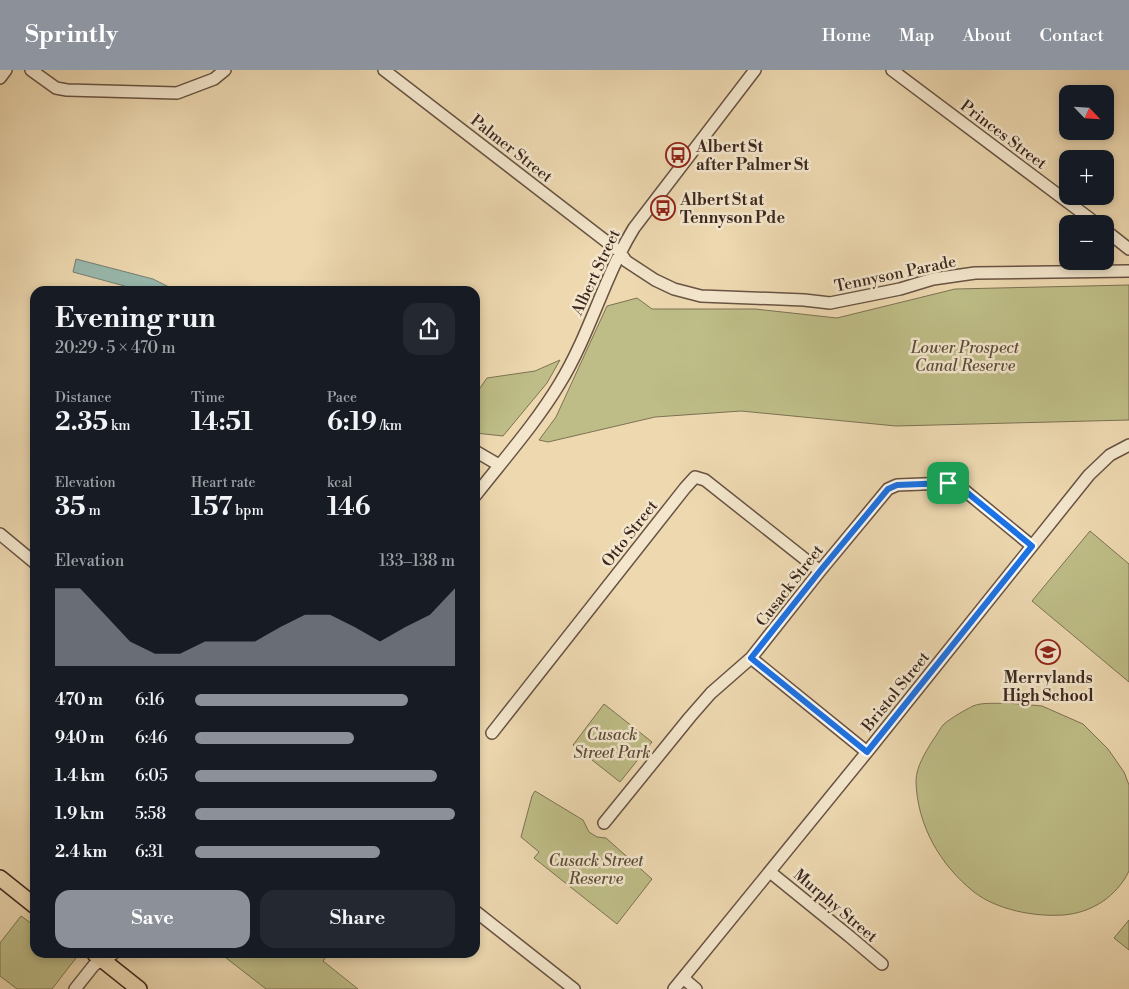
<!DOCTYPE html>
<html lang="en">
<head>
<meta charset="utf-8">
<style>
  body { margin:0; font-family:"Libre Bodoni",serif; background:#242831; color:#f1f3f6; height:100vh; display:flex; flex-direction:column; font-size:19px; white-space:nowrap }
  * { box-sizing:border-box; margin:0 }
  p { font-size:16px; color:#9ea1a6 }
  .icon { flex:none; width:28px; height:28px; fill:none; stroke:currentColor; stroke-width:2; stroke-linecap:round; stroke-linejoin:round }
  .map { position:relative; flex:1; overflow:hidden }
  .side { position:absolute; left:30px; top:216px; width:450px; height:672px; display:flex; flex-direction:column; background:#171b24; border-radius:15px; box-shadow:0 2px 8px #0003 }
  .side>* { flex:none }
  .needle { width:32px; rotate:115deg }
  .buttons { position:absolute; left:1059px; top:15px; display:grid; gap:10px }
  .buttons a { display:grid; place-items:center; width:55px; height:55px; border-radius:10px; background:#171b24; box-shadow:0 2px 8px #0003; font-size:25px }
  .pin { position:absolute; display:grid; place-items:center; width:42px; height:42px; color:#fff; margin:-21px; border-radius:10px; box-shadow:0 2px 8px #0006 }
  .round { display:grid; place-items:center; flex:none; width:52px; height:52px; border-radius:15px; background:#242831 }
  .overview { display:flex; align-items:center; justify-content:space-between; height:85px; padding:0 25px }
  h1 { font-size:28px; font-weight:700; line-height:38px }
  .figures { display:grid; grid-template-columns:repeat(3,1fr); gap:8px; height:85px; padding:5px 25px }
  .figures div { display:grid; align-content:center }
  .figures b { font-size:25px; font-weight:700 }
  .figures small { font-size:14px; font-weight:400 }
  .figures p { font-size:14px }
  .chart { height:140px; padding:10px 25px }
  .chart p { display:flex; justify-content:space-between }
  .chart svg { width:100%; height:90px; margin-top:5px; fill:#8c9099; opacity:.7 }
  .action { display:flex; gap:10px; margin-top:auto; padding:10px 25px }
  .action a { flex:1; height:58px; border-radius:15px; background:#8c9099; color:#fff; font-size:20px; font-weight:700; line-height:58px; text-align:center }
  .action a+a { background:#242831; color:#f1f3f6 }
  ul { padding:0 25px; list-style:none; font-size:16px }
  li { display:grid; grid-template-columns:80px 60px 1fr; align-items:center; height:38px }
  li i { height:12px; border-radius:6px; background:#8c9099 }
  header { display:flex; align-items:center; gap:30px; box-sizing:border-box; height:70px; padding:0 25px; background:#8c9099; color:#fff }
  header strong { font-size:24px }
  nav { display:flex; gap:28px; margin-inline-start:auto; font-size:18px }
  .map>svg:first-child { display:block }
</style>
</head>
<body>
<header>
<strong>Sprintly</strong>
<nav><a>Home</a><a>Map</a><a>About</a><a>Contact</a></nav>
</header>
<div class="map">
<svg width="1129" height="919" viewBox="0 0 1129 919">
  <rect width="100%" height="100%" fill="#edd8b0"/>
  <filter id="stains"><feTurbulence type="fractalNoise" baseFrequency=".004" numOctaves="4"/><feColorMatrix values="0 0 0 0 .2 0 0 0 0 .09 0 0 0 0 .02 0 0 0 .5 -.17"/></filter>
  <radialGradient id="worn" r=".72"><stop offset=".6" stop-color="#630" stop-opacity="0"/><stop offset="1" stop-color="#630" stop-opacity=".3"/></radialGradient>
  <path fill="#bebd87" stroke="#7d7253" d="M1129,215V350L896,356L741,341L655,347L548,372L539,370L556,347L607,236L637,228L652,239H755L837,248L955,219Z
    M560,290L547,313L503,366L475,363V325L487,308L535,301Z
    M1090,461L1129,494V612L1032,531Z
    M1007,633L1042,636L1083,654L1108,679L1124,702L1129,715V801C1117,826 1092,843 1063,845C1035,847 997,840 974,822C940,795 917,755 916,711C916,697 926,681 933,670C937,665 940,658 944,654C951,648 965,640 973,636C982,632 997,634 1007,633Z
    M604,634L652,672L620,712L573,675Z
    M535,721L583,750L589,762L597,767L606,768L652,809L617,854L534,788L539,782L521,767L532,726Z
    M21,846L35,856V884H70L76,888L52,919H17L0,906V873Z
    M1129,850V880L1114,868Z
    M221,884H328L323,891L358,919H266Z"/>
  <path fill="#99b9ad" stroke="#747f74" d="M76,189L153,209L177,221H143L73,202Z"/>
  <g fill="none" stroke-linecap="round" stroke-linejoin="round">
    <defs>
      <path id="minor" d="M31,0L56,18L67,20L177,23L214,9L225,0
        M384,0L620,182L626,191L655,210L674,219L701,226L804,230L830,233L900,219L933,209L975,203L1129,201
        M892,0L1097,154
        M0,8L6,0
        M1105,160L1129,179
        M475,381L499,395
        M475,426C504,389 536,353 560,313C590,264 604,207 634,158L755,0
        M0,464L35,493
        M751,588L867,682
        M492,663L685,418L695,407L705,410L820,501
        M604,753L690,647L711,623L751,588L820,501L888,419L897,415L948,413L964,420L1032,476
        M770,802L849,866L882,894
        M475,841L574,919
        M683,908L696,919
        M75,919L94,895L113,884
        M674,919L867,682L1089,405L1110,385L1129,375"/>
      <path id="major" d="M0,808L35,836
        M95,884L139,919"/>
    </defs>
    <use href="#minor" stroke="#685343" stroke-width="14"/>
    <use href="#major" stroke="#3c271f" stroke-width="18"/>
    <use href="#minor" stroke="#f3e6cc" stroke-width="11"/>
    <use href="#major" stroke="#edd8b0" stroke-width="15"/>
  </g>
  <g fill="none" stroke-linecap="round" stroke-linejoin="round">
    <defs>
      <path id="route" d="M948,413L964,420L1032,476L867,682L751,588L820,501L888,419L897,415Z"/>
    </defs>
    <use href="#route" stroke="#fff" stroke-width="10"/>
    <use href="#route" stroke="#1a73e8" stroke-width="6"/>
  </g>
  <defs>
    <symbol id="bus-ring" viewBox="-11 -11 22 22"><circle r="9.5" fill="#f3e6cc" stroke="#8f2418" stroke-width="1.5"/><path d="M-5-6H5V4H4V6H2V4H-2V6H-4V4H-5ZM-3.5-4V0h7V-4ZM-3.5 1.2v1.5H-2V1.2ZM2 1.2v1.5H3.5V1.2Z" fill="#8f2418"/></symbol>
    <symbol id="school-ring" viewBox="-11 -11 22 22"><circle r="9.5" fill="#f3e6cc" stroke="#8f2418" stroke-width="1.5"/><path d="M0-5L7-2L0 1L-7-2ZM-4 1L0 2.5L4 1V4Q0 6-4 4Z" fill="#8f2418"/></symbol>
  </defs>
  <g fill-rule="evenodd">
    <use href="#bus-ring" x="664" y="71" width="28" height="28"/>
    <use href="#bus-ring" x="649" y="124" width="28" height="28"/>
    <use href="#school-ring" x="1034" y="568" width="28" height="28"/>
  </g>
  <g text-anchor="middle" stroke-width="5" stroke-linejoin="round" paint-order="stroke">
    <g font-size="16" fill="#3c271f" stroke="#f3e6cc">
      <text transform="translate(1004 64) rotate(37)" y="6">Princes Street</text>
      <text transform="translate(512 78) rotate(38)" y="6">Palmer Street</text>
      <text transform="translate(595 202) rotate(-65)" y="6">Albert Street</text>
      <text transform="translate(895 203) rotate(-12)" y="6">Tennyson Parade</text>
      <text transform="translate(629 463) rotate(-52)" y="6">Otto Street</text>
      <text transform="translate(789 515) rotate(-52)" y="6">Cusack Street</text>
      <text transform="translate(895 621) rotate(-51)" y="6">Bristol Street</text>
      <text transform="translate(836 835) rotate(40)" y="6">Murphy Street</text>
    </g>
    <g font-size="16" font-weight="bold" fill="#3c271f" stroke="#f3e6cc" text-anchor="start">
      <text x="696" y="82">Albert St<tspan x="696" dy="18">after Palmer St</tspan></text>
      <text x="680" y="135">Albert St at<tspan x="680" dy="18">Tennyson Pde</tspan></text>
      <text x="1048" y="613" text-anchor="middle">Merrylands<tspan x="1048" dy="18">High School</tspan></text>
    </g>
    <g font-size="16" font-style="italic" fill="#5c4c39" stroke="#f3e6cc">
      <text x="965" y="283">Lower Prospect<tspan x="965" dy="18">Canal Reserve</tspan></text>
      <text x="612" y="670">Cusack<tspan x="612" dy="18">Street Park</tspan></text>
      <text x="596" y="796">Cusack Street<tspan x="596" dy="18">Reserve</tspan></text>
    </g>
  </g>
  <rect width="100%" height="100%" filter="url(#stains)"/>
  <rect width="100%" height="100%" fill="url(#worn)"/>
</svg>
<div class="buttons">
<a><svg class="needle" viewBox="-14 -14 28 28"><path d="M0-13l5 13h-10z" fill="#e53935"/><path d="M0 13l5-13h-10z" fill="#9ea1a6"/></svg></a>
<a>+</a>
<a>−</a>
</div>
<div class="pin" style="left:948px;top:413px;background:#1e9e55"><svg class="icon" aria-label="arrive" viewBox="0 0 24 24"><path d="M6 21V4h12l-3 4 3 4H6"/></svg></div>
<section class="side">
<div class="overview"><div><h1>Evening run</h1><p>20:29 · 5 × 470 m</p></div><a class="round"><svg class="icon" aria-label="share" viewBox="0 0 24 24"><path d="M12 15V3M7 8l5-5 5 5M5 13v7h14v-7"/></svg></a></div>
<div class="figures">
<div><p>Distance</p><b>2.35<small> km</small></b></div>
<div><p>Time</p><b>14:51</b></div>
<div><p>Pace</p><b>6:19<small> /km</small></b></div>
</div>
<div class="figures">
<div><p>Elevation</p><b>35<small> m</small></b></div>
<div><p>Heart rate</p><b>157<small> bpm</small></b></div>
<div><p>kcal</p><b>146</b></div>
</div>
<div class="chart"><p><span>Elevation</span>133–138 m</p>
<svg viewBox="0 0 160 44" preserveAspectRatio="none"><path d="M0 44V6L10 6L20 19L30 32L40 38L50 38L60 32L70 32L80 32L90 25L100 19L110 19L120 25L130 32L140 25L150 19L160 6V44z"/></svg>
</div>
<ul>
<li><b>470 m</b>6:16<i style="width:82%"></i></li>
<li><b>940 m</b>6:46<i style="width:61%"></i></li>
<li><b>1.4 km</b>6:05<i style="width:93%"></i></li>
<li><b>1.9 km</b>5:58<i style="width:100%"></i></li>
<li><b>2.4 km</b>6:31<i style="width:71%"></i></li>
</ul>
<div class="action"><a>Save</a><a>Share</a></div>
</section>
</div>
</body>
</html>
